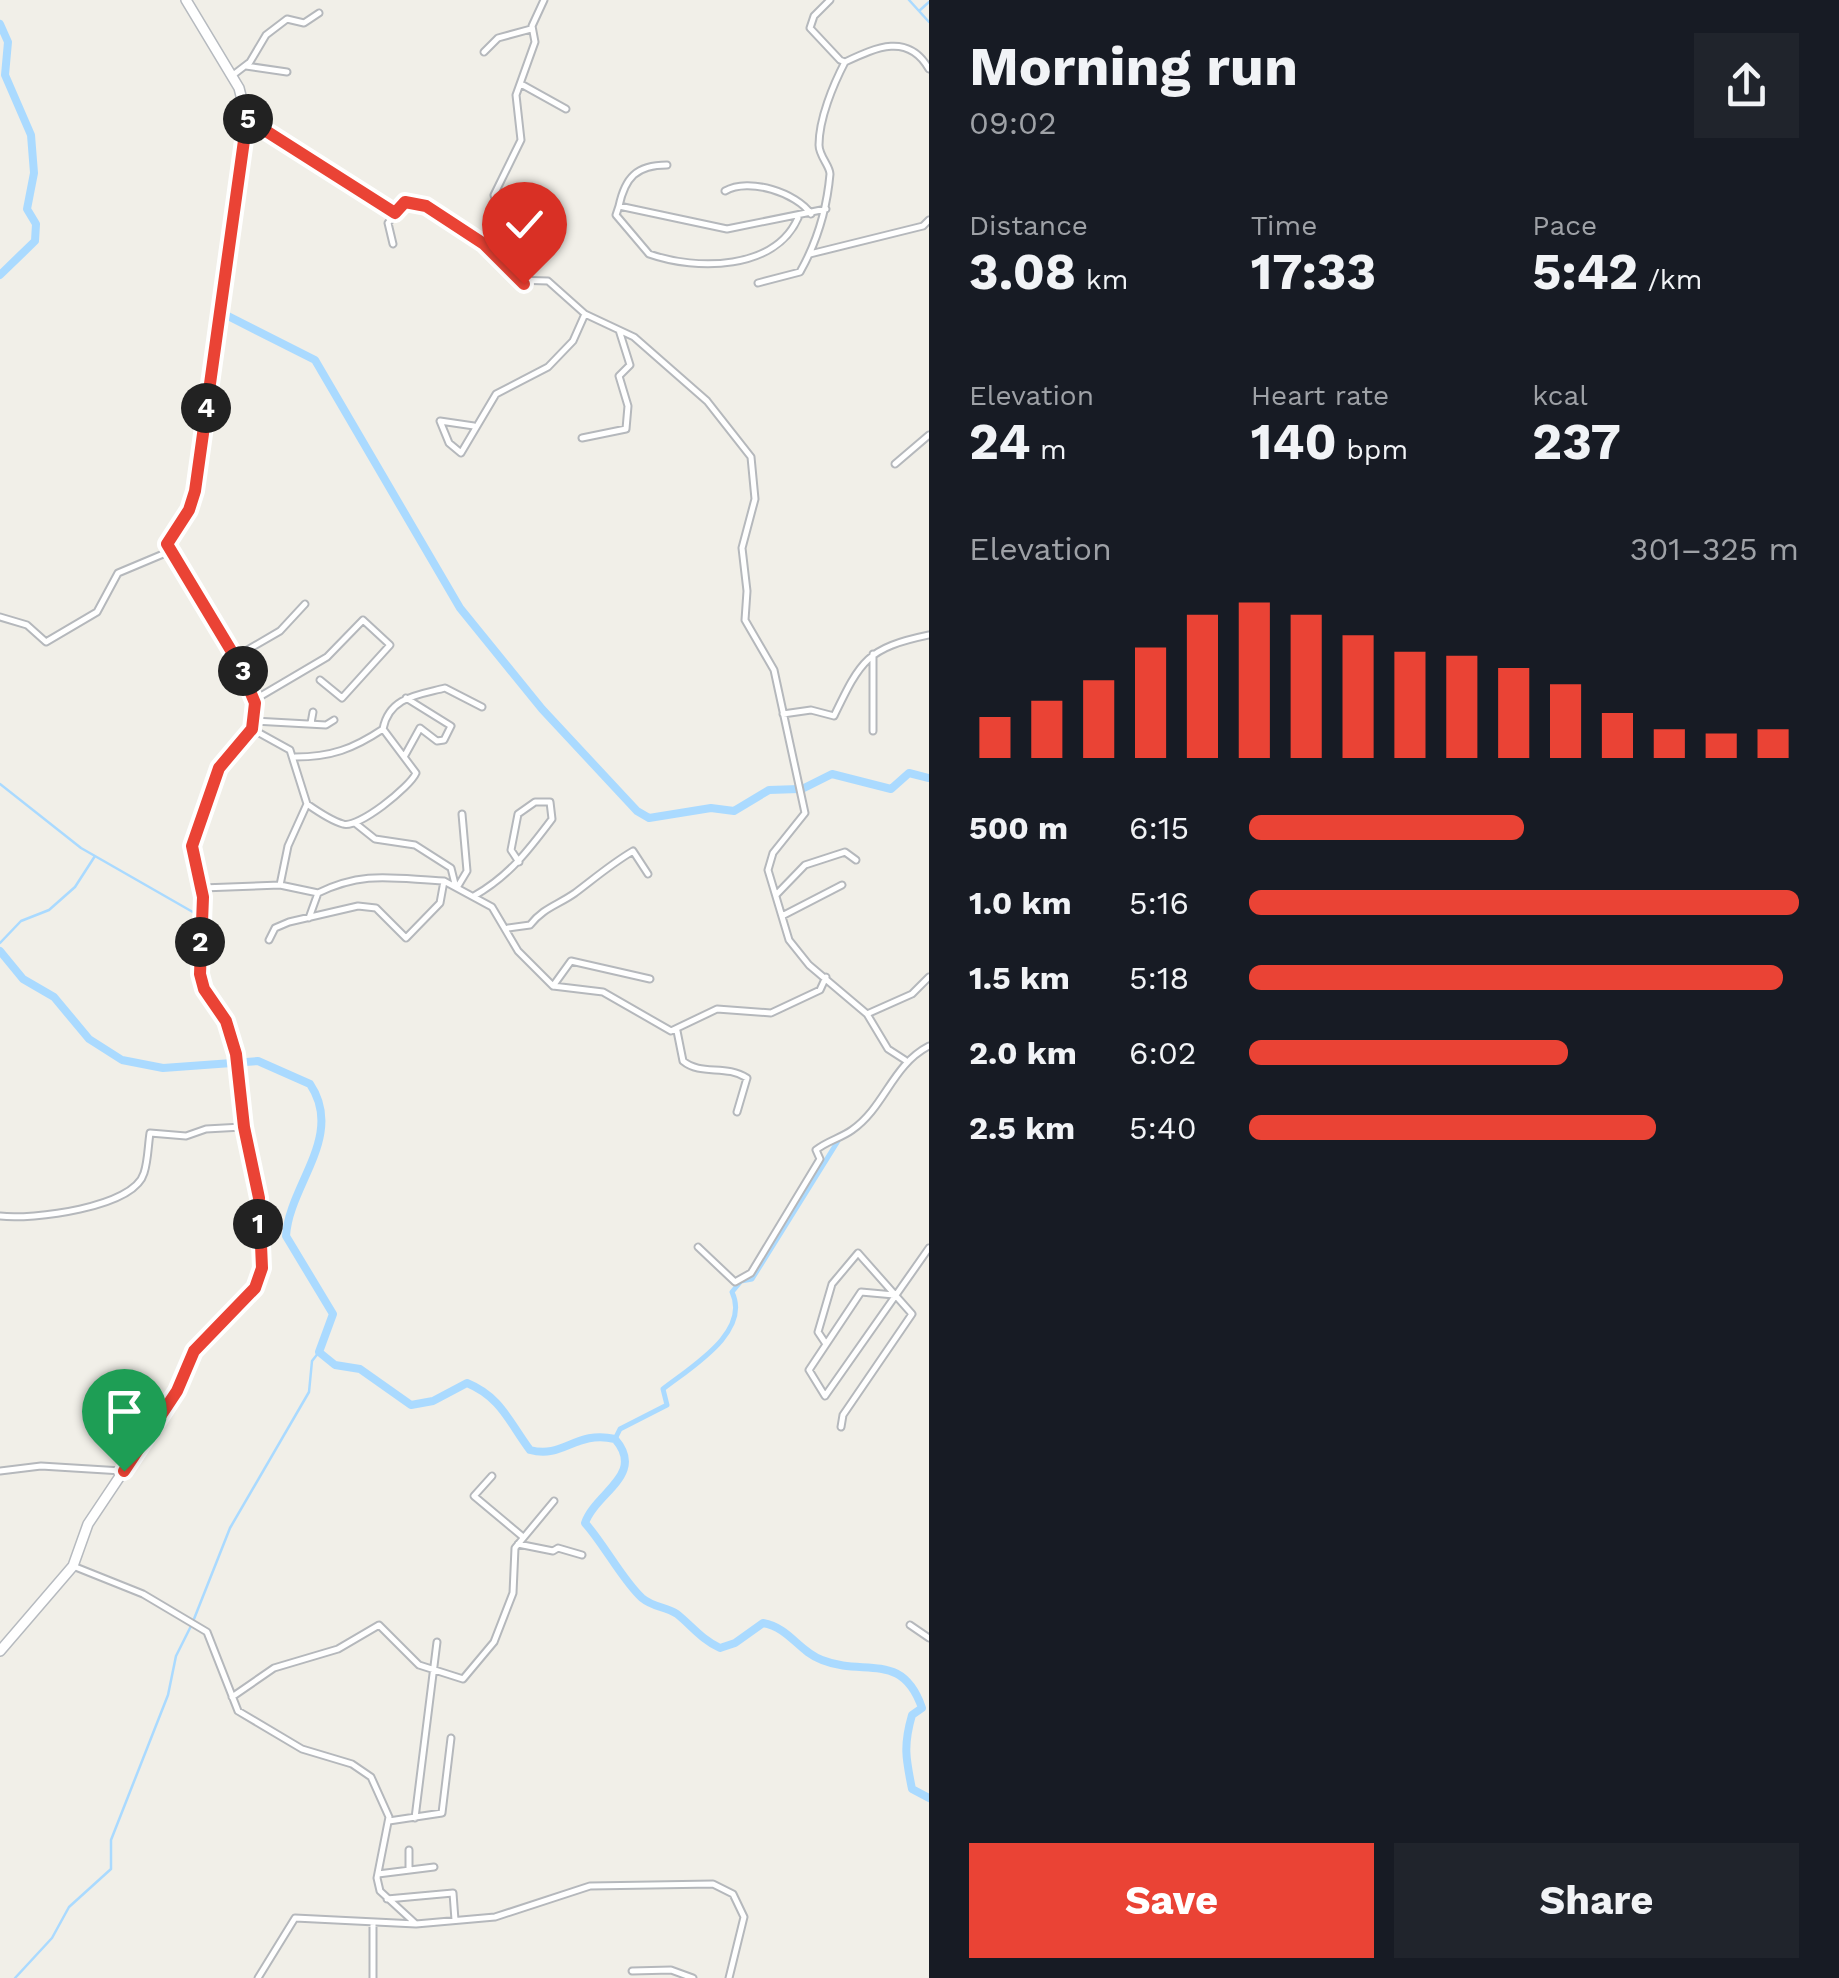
<!DOCTYPE html>
<html lang="en">
<head>
<meta charset="utf-8">
<style>
  body { margin:0; font-family:"Work Sans",sans-serif; background:#20242c; color:#f1f3f6; height:100vh; display:flex; flex-direction:column; font-size:38px; white-space:nowrap }
  * { box-sizing:border-box; margin:0 }
  p { font-size:32px; color:#9ea1a6 }
  .icon { flex:none; width:55px; height:55px; fill:none; stroke:currentColor; stroke-width:2; stroke-linecap:round; stroke-linejoin:round }
  .map { position:relative; flex:1; overflow:hidden }
  .side { display:flex; flex-direction:column; background:#171b24; width:910px }
  .side>* { flex:none }
  .pin { position:absolute; display:grid; place-items:center; width:85px; height:85px; color:#fff; margin:-102px -42px; border-radius:50% 50% 50% 0; rotate:-45deg; box-shadow:0 0 10px #0007 }
  .pin .icon { rotate:45deg }
  .km { position:absolute; width:50px; height:50px; margin:-25px; border-radius:50%; background:#222; color:#fff; font-size:28px; line-height:50px; text-align:center }
  .round { display:grid; place-items:center; flex:none; width:105px; height:105px; border-radius:0px; background:#20242c }
  .head { display:flex; align-items:center; justify-content:space-between; height:170px; padding:0 40px }
  h1 { font-size:55px; font-weight:700; line-height:75px }
  .stats { display:grid; grid-template-columns:repeat(3,1fr); gap:15px; height:170px; padding:10px 40px }
  .stats div { display:grid; align-content:center }
  .stats b { font-size:50px; font-weight:700 }
  .stats small { font-size:28px; font-weight:400 }
  .stats p { font-size:28px }
  .chart { height:280px; padding:20px 40px }
  .chart p { display:flex; justify-content:space-between }
  .chart svg { width:100%; height:180px; margin-top:10px; stroke:#ea4335; stroke-width:6 }
  .primary-button { display:flex; gap:20px; margin-top:auto; padding:20px 40px }
  .primary-button a { flex:1; height:115px; border-radius:0px; background:#ea4335; color:#fff; font-size:40px; font-weight:700; line-height:115px; text-align:center }
  .primary-button a+a { background:#20242c; color:#f1f3f6 }
  ul { padding:0 40px; list-style:none; font-size:32px }
  li { display:grid; grid-template-columns:160px 120px 1fr; align-items:center; height:75px }
  li i { height:25px; border-radius:12px; background:#ea4335 }
  main { display:flex; flex:1; min-height:0 }
  .map>svg:first-child { display:block }
</style>
</head>
<body>
<main>
<div class="map">
<svg width="929" height="1978" viewBox="0 0 929 1978">
  <rect width="100%" height="100%" fill="#f1efe8"/>
  <g fill="none" stroke-linecap="round" stroke-linejoin="round">
    <path stroke="#aadaff" stroke-width="2.5" d="M909,0L929,22
      M919,11L929,2
      M0,784L81,848L198,915
      M0,943L21,921L49,910L75,887L95,856
      M194,1619L230,1528L309,1392L312,1361L319,1352
      M15,1978L52,1938L69,1907L111,1869V1840L168,1695L176,1656L191,1626"/>
    <path stroke="#aadaff" stroke-width="5" d="M615,1439L620,1429L667,1405L663,1389C691,1367 751,1332 732,1292L741,1281L752,1279L838,1141"/>
    <path stroke="#aadaff" stroke-width="8" d="M0,24L8,42L5,75L31,135L34,173L27,209L36,224L35,241L0,275
      M226,315L315,360L460,608L542,709L637,811L649,818L711,808L734,811L769,790L799,789
      M802,789L832,774L891,789L909,773L929,778
      M0,951L23,979L54,997L89,1039L122,1060L163,1068L258,1061L310,1084C345,1136 289,1185 286,1236L333,1314L319,1352L335,1365L360,1369L411,1405L433,1401L467,1383C501,1397 509,1422 530,1450C564,1459 575,1430 615,1439C646,1475 596,1492 585,1523C604,1544 623,1581 642,1598C654,1608 665,1606 677,1614C692,1626 701,1639 720,1648L735,1643L763,1623C790,1628 798,1651 822,1660C864,1677 902,1650 922,1708L912,1715C903,1746 906,1759 912,1789L929,1798"/>
    <defs>
      <path id="street" d="M830,0L814,16L810,28L840,60L845,62C875,48 908,32 929,69
        M484,52L498,38L531,29
        M246,66L287,72
        M233,75L250,62L266,35L287,19L304,23L319,13
        M521,84L566,109
        M247,119L395,213
        M725,191C749,177 797,193 811,214
        M619,206C625,178 636,165 667,165
        M798,218C775,270 697,271 649,254L616,215L619,206L727,229L826,209
        M393,244L388,223L405,202C448,206 489,250 516,280L548,281L585,314L634,337L707,401L751,457L755,499L742,548L747,591L745,620L774,670L805,813L773,853L768,870L789,940L809,965L867,1014L888,1049L905,1060
        M810,254L923,226L929,220
        M499,261L518,224L497,206L494,195L521,140L516,95L535,42L532,26L544,0
        M758,283L800,272C817,242 827,208 830,174C830,166 819,156 819,145C819,119 833,85 845,62
        M474,426L440,421L449,443L461,453L496,394L548,367L573,341L585,314
        M582,438L626,429L628,406L619,376L630,365L619,330
        M895,464L929,435
        M0,617L27,625L46,642L97,612L118,573L168,552
        M237,656L280,631L305,604
        M254,700L327,657L363,620L390,645L342,698L320,680
        M783,714L811,710L834,716C861,660 867,648 929,635
        M254,721L326,725L334,720
        M311,723L313,712
        M252,729L290,750L307,804C317,811 332,821 343,824C358,829 410,787 416,773L383,729C353,749 331,757 295,757
        M383,729C389,697 418,695 445,688L482,707
        M873,731V654
        M404,757L420,728L437,741L444,740L451,726L406,698
        M355,823L375,839L415,845L451,868L455,884
        M280,885L288,846L307,804
        M458,886L467,871L462,814
        M202,888L280,885L318,893
        M776,895L805,865L845,852L856,860
        M474,896C509,876 528,851 552,819L550,802H535L518,814L511,850L519,862
        M782,916L842,885
        M309,918L318,893C365,870 395,879 444,881
        M508,928L530,925C543,908 558,905 575,893C595,878 611,864 633,851L648,874
        M269,940L275,928L289,922L358,906L376,908L406,938L440,903L444,881L492,907L518,951L553,986L603,992L671,1031L717,1009L771,1013L820,990L826,977
        M553,986L571,961L650,979
        M867,1014L912,994L929,977
        M677,1031L683,1061C701,1076 726,1064 747,1078L737,1112
        M0,1216C31,1220 134,1208 144,1173C148,1161 148,1146 150,1133L186,1136L206,1129L242,1127
        M698,1247L735,1282L751,1273L820,1159L816,1150C827,1141 841,1138 852,1130C885,1107 892,1065 929,1046
        M894,1295L861,1292L809,1370L825,1396L929,1248
        M826,1344L818,1332L832,1284L858,1253L912,1314L843,1415L841,1427
        M0,1471L41,1466L122,1471
        M492,1476L474,1496L523,1537
        M518,1544L553,1551L558,1548L582,1555
        M73,1566L143,1594L207,1632L238,1711L302,1749L352,1764L371,1777L389,1817L377,1878L380,1891L416,1924L495,1917L590,1886L713,1884L733,1894L744,1917L729,1978
        M910,1625L929,1638
        M232,1697L274,1668L338,1649L379,1625L419,1665L463,1679L494,1642L513,1593L515,1548L554,1501
        M415,1818L437,1642
        M389,1821L442,1813L451,1738
        M409,1870V1850
        M378,1874L434,1867
        M387,1899L453,1893L455,1920
        M373,1924V1978
        M632,1971L671,1970L693,1978
        M258,1978L295,1918L416,1924"/>
      <path id="secondary" d="M0,1651L73,1566L88,1524L177,1391L194,1351L255,1288L262,1268L259,1198L244,1127L236,1055L226,1021L204,989L200,973L203,897L192,846L219,769L252,729L255,703L239,662L167,544L195,491L248,123L239,88L186,0"/>
    </defs>
    <use href="#street" stroke="#b5b8bc" stroke-width="9"/>
    <use href="#secondary" stroke="#b6babf" stroke-width="12"/>
    <use href="#street" stroke="#fff" stroke-width="5"/>
    <use href="#secondary" stroke="#fff" stroke-width="9"/>
  </g>
  <g fill="none" stroke-linecap="round" stroke-linejoin="round">
    <defs>
      <path id="route" d="M124,1471L177,1391L194,1351L255,1288L262,1268L259,1198L244,1127L236,1054L226,1021L204,989L200,974L203,897L192,846L219,768L252,729L255,703L238,662L167,544L189,510L195,491L247,119L395,213L405,202L426,206L484,244L524,284"/>
    </defs>
    <use href="#route" stroke="#fff" stroke-width="20"/>
    <use href="#route" stroke="#ea4335" stroke-width="12"/>
  </g>
</svg>
<div class="pin" style="left:124px;top:1471px;background:#1e9e55"><svg class="icon" aria-label="arrive" viewBox="0 0 24 24"><path d="M6 21V4h12l-3 4 3 4H6"/></svg></div>
<div class="pin" style="left:524px;top:284px;background:#d93025"><svg class="icon" aria-label="check" viewBox="0 0 24 24"><path d="M5 12l5 5 9-10"/></svg></div>
<b class="km" style="left:258px;top:1224px">1</b>
<b class="km" style="left:200px;top:942px">2</b>
<b class="km" style="left:243px;top:671px">3</b>
<b class="km" style="left:206px;top:408px">4</b>
<b class="km" style="left:248px;top:119px">5</b>
</div>
<section class="side">
<div class="head"><div><h1>Morning run</h1><p>09:02</p></div><a class="round"><svg class="icon" aria-label="share" viewBox="0 0 24 24"><path d="M12 15V3M7 8l5-5 5 5M5 13v7h14v-7"/></svg></a></div>
<div class="stats">
<div><p>Distance</p><b>3.08<small> km</small></b></div>
<div><p>Time</p><b>17:33</b></div>
<div><p>Pace</p><b>5:42<small> /km</small></b></div>
</div>
<div class="stats">
<div><p>Elevation</p><b>24<small> m</small></b></div>
<div><p>Heart rate</p><b>140<small> bpm</small></b></div>
<div><p>kcal</p><b>237</b></div>
</div>
<div class="chart"><p><span>Elevation</span>301–325 m</p>
<svg viewBox="0 0 160 44" preserveAspectRatio="none"><path d="M5 44V34M15 44V30M25 44V25M35 44V17M45 44V9M55 44V6M65 44V9M75 44V14M85 44V18M95 44V19M105 44V22M115 44V26M125 44V33M135 44V37M145 44V38M155 44V37"/></svg>
</div>
<ul>
<li><b>500 m</b>6:15<i style="width:50%"></i></li>
<li><b>1.0 km</b>5:16<i style="width:100%"></i></li>
<li><b>1.5 km</b>5:18<i style="width:97%"></i></li>
<li><b>2.0 km</b>6:02<i style="width:58%"></i></li>
<li><b>2.5 km</b>5:40<i style="width:74%"></i></li>
</ul>
<div class="primary-button"><a>Save</a><a>Share</a></div>
</section>
</main>
</body>
</html>
